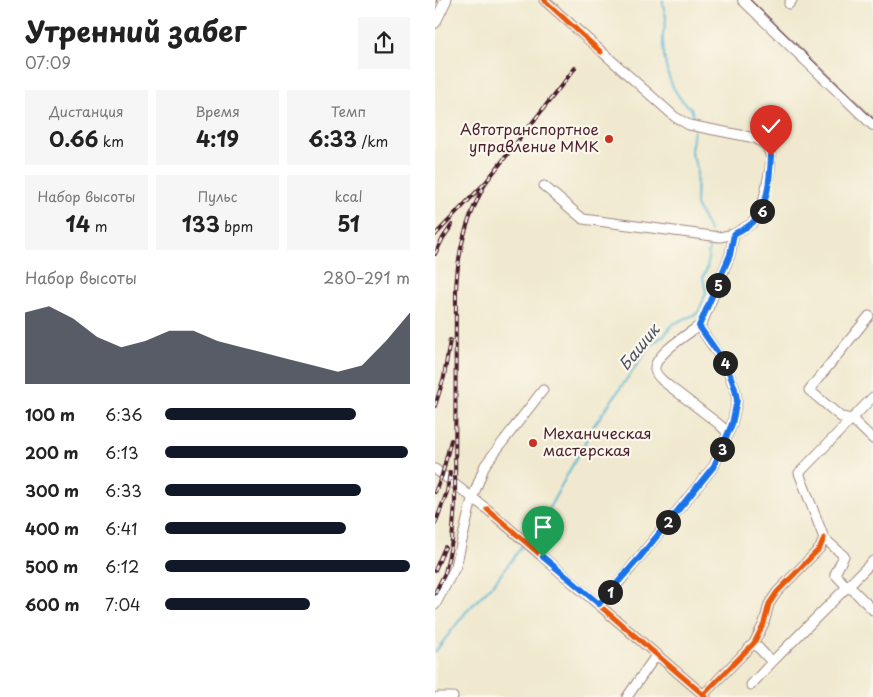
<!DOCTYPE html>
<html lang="ru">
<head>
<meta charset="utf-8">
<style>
  body { margin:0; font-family:"Playpen Sans",sans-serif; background:#f6f6f6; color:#222; height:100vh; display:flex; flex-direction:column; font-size:19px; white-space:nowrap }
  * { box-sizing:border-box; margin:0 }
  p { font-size:16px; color:#767676 }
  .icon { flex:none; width:28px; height:28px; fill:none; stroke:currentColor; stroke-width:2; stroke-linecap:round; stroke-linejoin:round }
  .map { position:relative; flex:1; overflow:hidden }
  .side { display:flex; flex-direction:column; background:#fff; width:435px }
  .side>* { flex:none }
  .pin { position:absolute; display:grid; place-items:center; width:42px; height:42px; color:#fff; margin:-51px -21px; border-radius:50% 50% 50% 0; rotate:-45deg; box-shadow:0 0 5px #0007 }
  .pin .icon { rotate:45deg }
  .km { position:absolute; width:25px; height:25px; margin:-12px; border-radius:50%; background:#222; color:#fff; font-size:14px; line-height:25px; text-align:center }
  .round { display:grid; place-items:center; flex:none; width:52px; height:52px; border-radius:0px; background:#f6f6f6 }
  .head { display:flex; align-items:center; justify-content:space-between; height:85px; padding:0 25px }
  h1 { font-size:28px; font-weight:700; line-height:38px }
  .figures { display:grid; grid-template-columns:repeat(3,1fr); gap:8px; height:85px; padding:5px 25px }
  .figures div { display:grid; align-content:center; border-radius:0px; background:#f6f6f6; text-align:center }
  .figures b { font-size:21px; font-weight:700 }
  .figures small { font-size:14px; font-weight:400 }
  .figures p { font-size:14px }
  .chart { height:140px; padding:10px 25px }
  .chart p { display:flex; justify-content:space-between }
  .chart svg { width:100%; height:90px; margin-top:5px; fill:#111827; opacity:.7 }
  ul { padding:0 25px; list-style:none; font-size:16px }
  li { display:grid; grid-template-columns:80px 60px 1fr; align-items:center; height:38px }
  li i { height:12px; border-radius:6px; background:#111827 }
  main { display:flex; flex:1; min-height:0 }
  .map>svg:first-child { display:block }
</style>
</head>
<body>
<main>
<section class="side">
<div class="head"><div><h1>Утренний забег</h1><p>07:09</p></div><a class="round"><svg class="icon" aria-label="share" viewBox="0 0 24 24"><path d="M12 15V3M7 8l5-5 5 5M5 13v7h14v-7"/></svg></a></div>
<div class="figures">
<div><p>Дистанция</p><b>0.66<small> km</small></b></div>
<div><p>Время</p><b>4:19</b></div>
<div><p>Темп</p><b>6:33<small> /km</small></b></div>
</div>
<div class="figures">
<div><p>Набор высоты</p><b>14<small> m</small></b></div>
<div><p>Пульс</p><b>133<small> bpm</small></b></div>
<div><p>kcal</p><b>51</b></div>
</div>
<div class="chart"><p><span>Набор высоты</span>280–291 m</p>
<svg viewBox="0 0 160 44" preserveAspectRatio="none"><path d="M0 44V9L10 6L20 12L30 21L40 26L50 23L60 18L70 18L80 23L90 26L100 29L110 32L120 35L130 38L140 35L150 23L160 9V44z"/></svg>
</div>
<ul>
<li><b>100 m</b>6:36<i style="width:78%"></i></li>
<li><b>200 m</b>6:13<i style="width:99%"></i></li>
<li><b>300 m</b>6:33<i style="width:80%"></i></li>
<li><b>400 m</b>6:41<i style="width:74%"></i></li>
<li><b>500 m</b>6:12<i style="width:100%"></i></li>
<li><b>600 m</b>7:04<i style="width:59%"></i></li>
</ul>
</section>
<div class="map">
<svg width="438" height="697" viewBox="0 0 438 697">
  <rect width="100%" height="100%" fill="#fbf7ec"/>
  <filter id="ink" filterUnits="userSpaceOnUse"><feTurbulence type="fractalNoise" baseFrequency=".02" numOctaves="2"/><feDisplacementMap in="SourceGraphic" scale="10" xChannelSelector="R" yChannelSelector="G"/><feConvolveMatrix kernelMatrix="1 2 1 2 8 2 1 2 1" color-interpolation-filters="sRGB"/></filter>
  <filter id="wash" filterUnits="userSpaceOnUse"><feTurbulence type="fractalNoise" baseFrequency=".0096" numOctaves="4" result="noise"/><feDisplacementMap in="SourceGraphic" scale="20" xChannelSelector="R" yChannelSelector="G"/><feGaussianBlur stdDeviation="1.12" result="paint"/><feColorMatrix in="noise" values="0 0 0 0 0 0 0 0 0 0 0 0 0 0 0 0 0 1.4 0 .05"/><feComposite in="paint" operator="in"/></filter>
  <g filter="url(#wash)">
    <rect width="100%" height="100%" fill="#f0e9cf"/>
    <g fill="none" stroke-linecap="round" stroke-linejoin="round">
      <path stroke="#55b5d4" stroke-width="2" d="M228,0C227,7 231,12 231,19C231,24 229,29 228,34C227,59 234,94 256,108L260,122
        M259,130L256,152L262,168L261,205L275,232
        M92,539L107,521L160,424L215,346L230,334L238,324L263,313L271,293L268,277L272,268L275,239
        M0,652L31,612L61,581L88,545"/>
    </g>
  </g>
  <g filter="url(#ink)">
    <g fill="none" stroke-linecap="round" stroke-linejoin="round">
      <defs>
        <path id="minor" d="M109,0L240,117L254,125L320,138L331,145L336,156L335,169L326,213L316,224L299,234L285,237L148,219L109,186
          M354,4L357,0
          M434,316L374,390L406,417L417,419L438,439
          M293,433L285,425L229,382C226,379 221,375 220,370C218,355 253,334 264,326L268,321L295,255L299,234
          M0,469L52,509L271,697
          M438,561L412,587L418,590L438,610
          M0,605L21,566L37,499L50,465L108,390
          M164,605L186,580L279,466L297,424L302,401L300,389L291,366L264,326
          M319,643L337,662L412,587L400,574L409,556L389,538L364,473L438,397
          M316,685L337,662
          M269,694L319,643L329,623L334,604L342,592L385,548L389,538
          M3,697H18
          M192,697L222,654"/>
        <path id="major" d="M308,0L438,125
          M0,23L11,0"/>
      </defs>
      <use href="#minor" stroke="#9d847d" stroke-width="11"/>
      <use href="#major" stroke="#9d847d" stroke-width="12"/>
      <use href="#minor" stroke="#fff" stroke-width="9"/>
      <use href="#major" stroke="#fff" stroke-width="10"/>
      <path stroke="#4a1f2b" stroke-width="1" d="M315,0L438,119
        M0,4L2,0"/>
      <defs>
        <path id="rail" d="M0,235L51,182L140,68
          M0,254L8,238L17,225
          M0,406L9,377L15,340
          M0,492L7,475L16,440
          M0,524L12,492L15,472
          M0,570L10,547
          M0,593L10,573L17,541L20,504L21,290C23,248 31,220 51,182"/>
      </defs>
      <use href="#rail" stroke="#4a1f2b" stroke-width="4"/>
      <use href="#rail" stroke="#fbf7ec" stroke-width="2" stroke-dasharray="5.5" stroke-linecap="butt"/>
      <defs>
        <path id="cycleway" d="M109,0L166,52
          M52,509L271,697
          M269,694L319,643L329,623L334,604L342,592L385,548L389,538"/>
      </defs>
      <use href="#cycleway" stroke="#fbf7ec" stroke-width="8"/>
      <use href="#cycleway" stroke="#e8590c" stroke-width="5"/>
    </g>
  </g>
  <g fill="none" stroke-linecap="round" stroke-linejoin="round" filter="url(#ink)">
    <defs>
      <path id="route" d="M108,557L164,604L205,557L279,466L297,424L302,400L300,389L292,366L264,326L295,255L299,234C304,231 311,228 316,224C333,211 335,176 336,156"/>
    </defs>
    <use href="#route" stroke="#fff" stroke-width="10"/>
    <use href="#route" stroke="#1a73e8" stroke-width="6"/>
  </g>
  <g fill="#c8321e" stroke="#fbf7ec" stroke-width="2">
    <circle cx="174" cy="139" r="5"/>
    <circle cx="98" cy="443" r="5"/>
  </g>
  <g text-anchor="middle" stroke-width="4.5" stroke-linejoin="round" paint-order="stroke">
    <g font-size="15" fill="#4a1f2b" stroke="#fbf7ec" text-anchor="end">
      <text x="164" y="135">Автотранспортное<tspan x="164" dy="17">управление ММК</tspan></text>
      <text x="108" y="439" text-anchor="start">Механическая<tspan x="108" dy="17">мастерская</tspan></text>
    </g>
    <g font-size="16" font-style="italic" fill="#4e5466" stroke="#fbf7ec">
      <text transform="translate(204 347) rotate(-51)" y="6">Башик</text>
    </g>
  </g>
</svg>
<div class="pin" style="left:108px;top:557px;background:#1e9e55"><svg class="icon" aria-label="arrive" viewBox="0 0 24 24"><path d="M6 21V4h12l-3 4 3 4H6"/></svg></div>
<div class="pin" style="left:336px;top:156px;background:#d93025"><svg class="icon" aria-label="check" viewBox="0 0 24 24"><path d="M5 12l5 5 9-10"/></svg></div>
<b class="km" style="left:175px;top:592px">1</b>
<b class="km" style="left:233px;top:522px">2</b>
<b class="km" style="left:287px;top:449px">3</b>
<b class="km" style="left:290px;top:363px">4</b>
<b class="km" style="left:283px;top:285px">5</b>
<b class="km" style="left:327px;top:211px">6</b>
</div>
</main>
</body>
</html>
